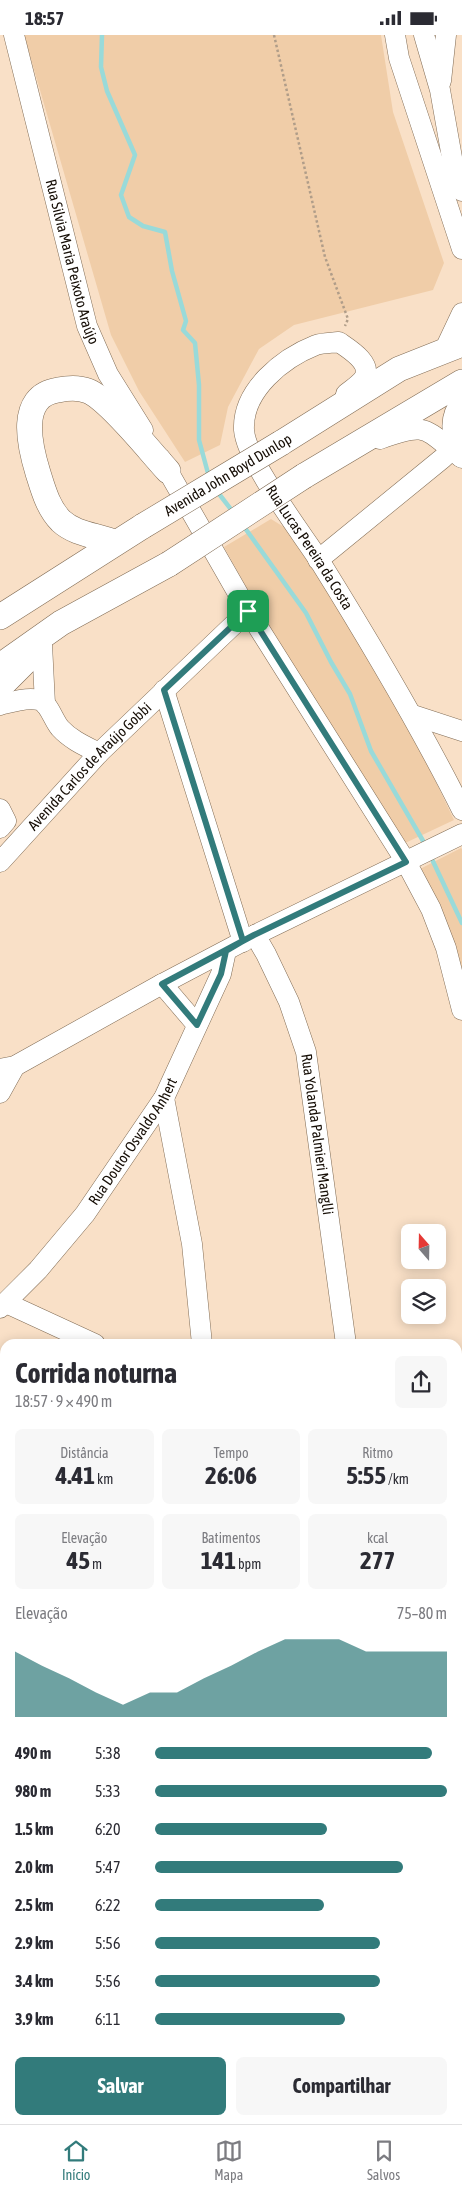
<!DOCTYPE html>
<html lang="pt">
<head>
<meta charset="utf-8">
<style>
  body { margin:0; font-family:"Asap Condensed",sans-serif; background:#f7f7f7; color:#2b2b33; height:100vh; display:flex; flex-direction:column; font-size:19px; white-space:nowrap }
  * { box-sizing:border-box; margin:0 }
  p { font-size:16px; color:#7c7c81 }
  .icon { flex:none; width:28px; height:28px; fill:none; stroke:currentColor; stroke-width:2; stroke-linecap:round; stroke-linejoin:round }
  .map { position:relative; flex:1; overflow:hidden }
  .side { position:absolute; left:0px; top:1304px; width:462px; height:786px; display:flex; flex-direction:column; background:#fff; border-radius:15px 15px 0 0; box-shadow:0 2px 12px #0003 }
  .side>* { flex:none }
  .needle { width:32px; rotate:340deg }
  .fabs { position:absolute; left:401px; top:1189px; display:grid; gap:10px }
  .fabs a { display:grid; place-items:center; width:45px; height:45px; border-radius:8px; background:#fff; box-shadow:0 2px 12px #0003; font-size:25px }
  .pin { position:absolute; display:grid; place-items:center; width:42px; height:42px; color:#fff; margin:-21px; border-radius:10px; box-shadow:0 2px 8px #0006 }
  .round { display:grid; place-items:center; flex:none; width:52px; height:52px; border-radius:8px; background:#f7f7f7 }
  .headline { display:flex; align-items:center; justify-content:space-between; height:85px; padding:0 15px }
  h1 { font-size:28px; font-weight:700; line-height:38px }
  .figures { display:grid; grid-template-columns:repeat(3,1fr); gap:8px; height:85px; padding:5px 15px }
  .figures div { display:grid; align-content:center; border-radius:8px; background:#f7f7f7; text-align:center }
  .figures b { font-size:25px; font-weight:700 }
  .figures small { font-size:14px; font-weight:400 }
  .figures p { font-size:14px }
  .chart { height:140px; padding:10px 15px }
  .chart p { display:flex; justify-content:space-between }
  .chart svg { width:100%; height:90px; margin-top:5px; fill:#327b7b; opacity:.7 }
  .cta { display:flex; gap:10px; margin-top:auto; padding:10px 15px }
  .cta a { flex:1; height:58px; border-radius:8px; background:#327b7b; color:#fff; font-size:20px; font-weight:700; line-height:58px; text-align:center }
  .cta a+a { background:#f7f7f7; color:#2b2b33 }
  ul { padding:0 15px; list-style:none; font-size:16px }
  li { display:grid; grid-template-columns:80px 60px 1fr; align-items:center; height:38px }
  li i { height:12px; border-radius:6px; background:#327b7b }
  .status { display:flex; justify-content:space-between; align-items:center; height:35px; padding:0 25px; background:#fff; direction:ltr }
  .status svg { height:14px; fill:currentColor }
  .tabs { display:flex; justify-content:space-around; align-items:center; height:70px; border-top:1px solid #e1e1e2; background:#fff; font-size:14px; color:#7c7c81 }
  .tabs a { display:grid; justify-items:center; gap:2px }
  .tabs .current { color:#327b7b }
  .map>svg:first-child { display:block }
</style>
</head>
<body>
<div class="status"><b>18:57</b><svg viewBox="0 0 49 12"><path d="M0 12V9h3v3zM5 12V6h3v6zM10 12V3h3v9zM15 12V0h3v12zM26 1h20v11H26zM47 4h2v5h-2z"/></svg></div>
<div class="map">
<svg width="462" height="2089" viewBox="0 0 462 2089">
  <rect width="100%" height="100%" fill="#f9e0c7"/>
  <path fill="#f0cda8" d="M24,0H381L393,77L444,228L433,255L294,290L259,314L228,372L220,410L185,427L139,356L111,300Z
    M271,484L287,494L315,536L411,695L454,785L403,809L263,582L224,512Z
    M461,813L462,814V934L456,913L418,835Z
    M462,1614V1646L458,1647V1616Z
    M462,1680V1790L458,1791V1681Z
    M5,1744V1835H0V1745Z"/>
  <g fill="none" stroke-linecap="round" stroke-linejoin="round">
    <path stroke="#99dad9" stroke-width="4.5" d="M102,0L101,32L107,56L135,120L121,160L129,182L143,191L165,197L172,236L186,286L183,295L195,308L199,350V405L209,442
      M216,455L233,477
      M242,489L306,578L331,627L350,659L371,716L426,811
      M430,820L462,888"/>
    <path stroke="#99dad9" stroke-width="28" d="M458,1717L462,1715
      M0,1787H5"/>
    <defs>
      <g id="minor">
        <path id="s1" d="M14,0L87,291L108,339L143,395"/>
        <path d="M395,0L399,23L462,214"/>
        <path d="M424,0L440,55L454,134L462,156"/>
        <path d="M441,46L446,0"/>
        <path d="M445,314L462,278"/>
        <path id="s2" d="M346,359C351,355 360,349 364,343C373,328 349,314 339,307C332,308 323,308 316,310C283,323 242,355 244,395C246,425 300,496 319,525C370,607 419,689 462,775"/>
        <path d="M380,404C429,386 424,394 462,423"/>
        <path d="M461,422C452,404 447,383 462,366"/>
        <path d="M161,424L248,576L406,827L431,874L446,913L462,975"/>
        <path d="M318,525L443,423L456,411"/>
        <path d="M42,609L45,669"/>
        <path d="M164,655L243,907"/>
        <path d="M0,670C11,667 27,662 39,665C49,668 53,685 60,693C71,705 85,711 99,718"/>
        <path d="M413,680L462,696"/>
        <path d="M0,774L6,786L0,793"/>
        <path id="s3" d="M0,827L99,718L248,576"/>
        <path id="s4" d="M255,900L266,919L289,967L306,1017L346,1309"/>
        <path d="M162,949L197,990"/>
        <path d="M0,1034L15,1031L162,949L255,900L462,799"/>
        <path d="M0,1058L15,1031"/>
        <path d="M164,1063L192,1209L202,1309"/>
        <path d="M6,1268L95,1309"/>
        <path id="s5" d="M0,1273L38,1235L85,1179L164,1063L221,939L226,916"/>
        <path d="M458,1454L462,1452"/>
        <path d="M0,1479L5,1477"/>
        <path d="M0,1590L5,1595"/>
        <path d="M458,1600L462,1594"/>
        <path d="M0,1733H5"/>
        <path d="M0,1846L5,1845"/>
        <path d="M458,1868L462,1866"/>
        <path d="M0,1985L5,1984"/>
        <path d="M458,2016L462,2015"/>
        <path d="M371,2085L375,2089"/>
        <path d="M200,2089L212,2085"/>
      </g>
      <path id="major" d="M281,408L399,334L462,309
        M304,441L462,347
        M116,508C98,500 76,500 61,486C48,473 43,454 38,438C30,412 17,361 58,355C68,353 78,352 88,356C109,364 151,418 168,436
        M0,582L143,491
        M0,631L61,588L169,529
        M0,652L28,624"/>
    </defs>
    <use href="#minor" stroke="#816c55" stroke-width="21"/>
    <use href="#major" stroke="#816c55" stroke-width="26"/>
    <path stroke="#b09d89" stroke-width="2.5" stroke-dasharray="2.5 2.5" stroke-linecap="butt" d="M274,0L325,222L348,284L345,291"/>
    <use href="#minor" stroke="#fff" stroke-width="20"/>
    <use href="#major" stroke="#fff" stroke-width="25"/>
    <defs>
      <path id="major-bridge" d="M143,491L281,408
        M169,529L304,441"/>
    </defs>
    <use href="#major-bridge" stroke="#816c55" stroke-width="26" stroke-linecap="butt"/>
    <use href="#major-bridge" stroke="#fff" stroke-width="25"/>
  </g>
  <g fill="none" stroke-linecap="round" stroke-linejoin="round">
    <defs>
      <path id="route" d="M248,576L164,655L243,906L226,916L221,939L197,990L162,949L254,900L406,827L248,576"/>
    </defs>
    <use href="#route" stroke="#fff" stroke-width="10"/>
    <use href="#route" stroke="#327b7b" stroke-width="6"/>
  </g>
  <g text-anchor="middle" stroke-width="4" stroke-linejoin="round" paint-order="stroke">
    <g font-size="15" fill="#160e06" stroke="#fff">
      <text dy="5" stroke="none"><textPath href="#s1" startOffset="234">Rua Silvia Maria Peixoto Araújo</textPath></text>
      <text transform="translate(228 440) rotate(-31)" y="5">Avenida John Boyd Dunlop</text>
      <text dy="5" stroke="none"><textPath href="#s2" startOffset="349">Rua Lucas Pereira da Costa</textPath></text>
      <text dy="5" stroke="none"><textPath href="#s3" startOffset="131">Avenida Carlos de Araújo Gobbi</textPath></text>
      <text dy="5" stroke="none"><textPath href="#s4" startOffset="211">Rua Yolanda Palmieri Manglli</textPath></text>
      <text dy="5" stroke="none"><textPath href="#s5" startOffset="214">Rua Doutor Osvaldo Anhert</textPath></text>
    </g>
  </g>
</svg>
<div class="fabs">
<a><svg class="needle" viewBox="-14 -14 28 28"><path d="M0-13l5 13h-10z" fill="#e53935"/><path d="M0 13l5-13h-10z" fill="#7c7c81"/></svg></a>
<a><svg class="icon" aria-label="layers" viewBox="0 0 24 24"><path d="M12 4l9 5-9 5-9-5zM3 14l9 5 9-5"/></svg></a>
</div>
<div class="pin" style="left:248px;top:576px;background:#1e9e55"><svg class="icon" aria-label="arrive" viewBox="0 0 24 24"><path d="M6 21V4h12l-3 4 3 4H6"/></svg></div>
<section class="side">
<div class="headline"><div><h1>Corrida noturna</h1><p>18:57 · 9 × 490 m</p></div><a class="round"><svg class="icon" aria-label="share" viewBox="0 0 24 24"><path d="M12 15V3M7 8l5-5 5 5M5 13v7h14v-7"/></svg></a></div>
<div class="figures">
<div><p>Distância</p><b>4.41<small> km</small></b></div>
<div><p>Tempo</p><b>26:06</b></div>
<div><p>Ritmo</p><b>5:55<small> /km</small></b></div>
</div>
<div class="figures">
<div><p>Elevação</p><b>45<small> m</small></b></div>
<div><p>Batimentos</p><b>141<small> bpm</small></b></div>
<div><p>kcal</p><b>277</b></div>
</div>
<div class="chart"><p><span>Elevação</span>75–80 m</p>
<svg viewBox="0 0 160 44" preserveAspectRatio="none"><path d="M0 44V12L10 19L20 25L30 32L40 38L50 32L60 32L70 25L80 19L90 12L100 6L110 6L120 6L130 12L140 12L150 12L160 12V44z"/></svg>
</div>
<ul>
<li><b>490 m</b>5:38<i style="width:95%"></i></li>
<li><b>980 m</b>5:33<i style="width:100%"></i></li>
<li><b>1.5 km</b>6:20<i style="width:59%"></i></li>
<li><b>2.0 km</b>5:47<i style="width:85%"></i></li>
<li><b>2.5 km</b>6:22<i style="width:58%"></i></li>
<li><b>2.9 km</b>5:56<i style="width:77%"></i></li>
<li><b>3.4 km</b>5:56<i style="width:77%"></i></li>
<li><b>3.9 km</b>6:11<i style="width:65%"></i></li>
</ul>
<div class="cta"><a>Salvar</a><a>Compartilhar</a></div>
</section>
</div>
<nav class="tabs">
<a class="current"><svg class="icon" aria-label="home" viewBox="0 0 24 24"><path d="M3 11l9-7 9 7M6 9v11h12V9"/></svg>Início</a>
<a><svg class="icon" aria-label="map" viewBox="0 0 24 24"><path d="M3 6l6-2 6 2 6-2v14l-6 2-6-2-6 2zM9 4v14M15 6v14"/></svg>Mapa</a>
<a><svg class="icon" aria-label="saved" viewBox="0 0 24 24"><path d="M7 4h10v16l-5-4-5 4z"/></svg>Salvos</a>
</nav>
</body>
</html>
